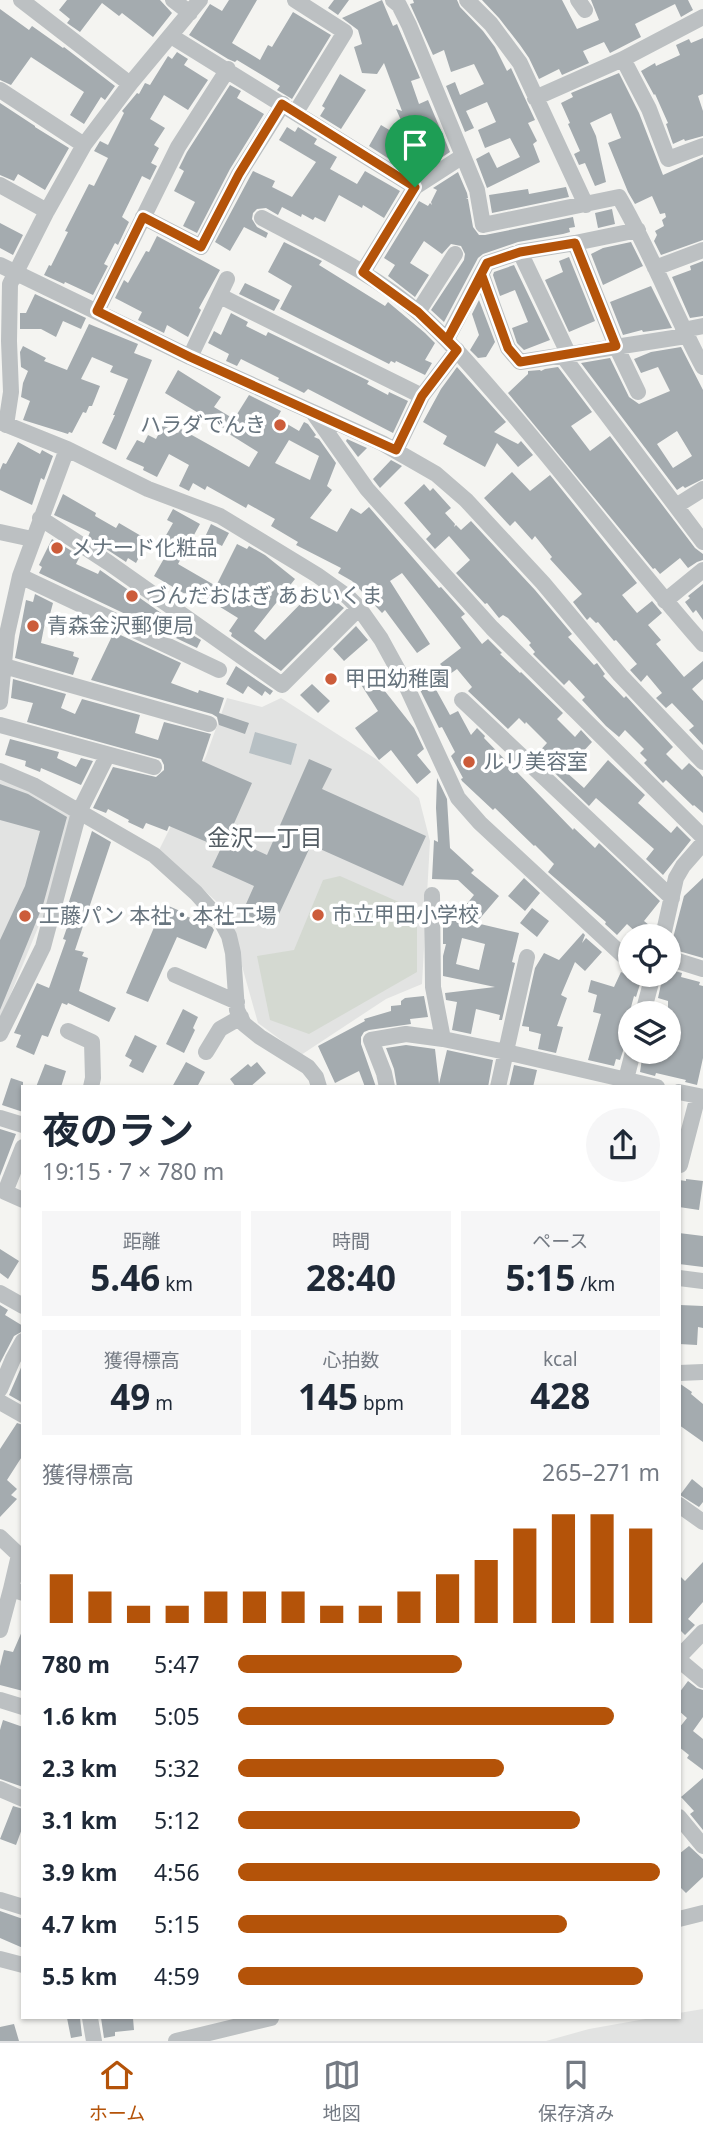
<!DOCTYPE html>
<html lang="ja">
<head>
<meta charset="utf-8">
<style>
  body { margin:0; font-family:"Noto Sans","Noto Sans JP",sans-serif; background:#f6f6f7; color:#1f2937; height:100vh; display:flex; flex-direction:column; font-size:26px; white-space:nowrap }
  * { box-sizing:border-box; margin:0 }
  p { font-size:23px; color:#747a83 }
  .icon { flex:none; width:38px; height:38px; fill:none; stroke:currentColor; stroke-width:2; stroke-linecap:round; stroke-linejoin:round }
  .map { position:relative; flex:1; overflow:hidden }
  .side { position:absolute; left:21px; top:1085px; width:660px; height:934px; display:flex; flex-direction:column; background:#fff; border-radius:0px; box-shadow:0 2px 5px #0004 }
  .side>* { flex:none }
  .tools { position:absolute; left:618px; top:924px; display:grid; gap:14px }
  .tools a { display:grid; place-items:center; width:63px; height:63px; border-radius:50%; background:#fff; box-shadow:0 2px 5px #0004; font-size:35px }
  .pin { position:absolute; display:grid; place-items:center; width:60px; height:60px; color:#fff; margin:-72px -30px; border-radius:50% 50% 50% 0; rotate:-45deg; box-shadow:0 0 7px #0007 }
  .pin .icon { rotate:45deg }
  .round { display:grid; place-items:center; flex:none; width:74px; height:74px; border-radius:37px; background:#f6f6f7 }
  .head { display:flex; align-items:center; justify-content:space-between; height:119px; padding:0 21px }
  h1 { font-size:38px; font-weight:700; line-height:52px }
  .metrics { display:grid; grid-template-columns:repeat(3,1fr); gap:10px; height:119px; padding:7px 21px }
  .metrics div { display:grid; align-content:center; border-radius:0px; background:#f6f6f7; text-align:center }
  .metrics b { font-size:35px; font-weight:700 }
  .metrics small { font-size:19px; font-weight:400 }
  .metrics p { font-size:19px }
  .chart { height:196px; padding:14px 21px }
  .chart p { display:flex; justify-content:space-between }
  .chart svg { width:100%; height:126px; margin-top:7px; stroke:#b45309; stroke-width:6 }
  ul { padding:0 21px; list-style:none; font-size:23px }
  li { display:grid; grid-template-columns:112px 84px 1fr; align-items:center; height:52px }
  li i { height:18px; border-radius:9px; background:#b45309 }
  .dock { display:flex; justify-content:space-around; align-items:center; height:98px; border-top:2px solid #e0e1e3; background:#fff; font-size:19px; color:#747a83 }
  .dock a { display:grid; justify-items:center; gap:4px }
  .dock .selected { color:#b45309 }
  .map>svg:first-child { display:block }
</style>
</head>
<body>
<div class="map">
<svg width="703" height="2041" viewBox="0 0 703 2041">
  <rect width="100%" height="100%" fill="#f4f4f1"/>
  <path fill="#e2e3e2" d="M227,698L262,707L281,698L376,759L419,798L430,841L422,984L386,999L301,1055L258,1023L231,927L217,902L159,850L206,756Z
    M0,780L35,792L74,815L51,896L0,1020Z
    M703,2009V2041H546L589,2029L651,2018H679V2013Z"/>
  <path fill="#d4d9d1" d="M340,876L417,910V972L309,1034L270,1020L257,956L294,950L323,880Z"/>
  <path fill="#b7c0c4" d="M255,732L297,744L291,765L249,753Z"/>
  <path fill="#a4abaf" fill-rule="evenodd" d="M67,0H160L172,13L153,37L122,13L119,16L102,3L80,32L67,23L70,19L59,10Z
    M229,0H257L232,43L260,60L268,45L272,47L293,12L331,35L292,99L277,90L280,86L237,60L235,62L228,59L189,35L210,4L222,11Z
    M334,0H349L338,15L328,8Z
    M382,0L393,26L397,24L399,29L420,78L411,81L419,104L428,100L450,152L418,173L407,148L397,164L369,146L381,125L411,143L396,109L402,111L384,63L377,74L362,73L354,47L362,44L358,30L342,18Z
    M413,0H457L460,7L483,31L495,47L507,71L511,68L535,120L528,123L537,141L533,144L540,162L487,188L476,159L489,152L497,168L520,157L510,138L485,148L478,130L496,122L487,102L466,111L474,128L465,132L446,86L455,82L460,95L484,84L474,64L451,72L444,50L433,55L410,4L414,3Z
    M482,0H562L577,29L599,20L591,0H688L693,10L681,17L675,4L635,24L641,37L610,53L604,42L583,51L589,63L562,75L559,69L539,79L529,58L520,45L499,18Z
    M0,9L29,30L32,26L63,48L64,47L115,86L105,100L101,97L84,124L70,115L84,92L31,57L11,85L0,80Z
    M703,38V94L698,96L703,111V136L685,141L684,139L673,144L666,124L668,123L655,94L654,95L641,71L655,63L656,66L680,55L676,45L689,39L691,43Z
    M177,52L188,59L184,65L208,80L188,110L164,95L150,119L165,128L154,145L159,148L151,163L157,166L150,180L142,176L122,217L129,222L118,245L115,243L104,264L108,266L93,295L65,282L64,284L44,275L49,265L51,266L68,232L65,231L89,184L94,186L108,158L94,151L100,141L108,145L124,113L122,111L137,93L139,94L145,83L150,85L168,56L172,59Z
    M619,73L639,113L663,175L703,157V240L661,255L654,241L657,235L655,231L664,226L662,220L666,217L665,213L660,214L652,196L635,204L628,192L608,143L621,138L611,113L590,123L596,136L606,182L595,186L585,163L579,165L574,154L580,151L568,124L570,123L561,103L573,97L571,93Z
    M340,74L366,90L341,129L320,116L325,108L322,106Z
    M230,85L241,91L237,98L264,114L230,169L197,233L183,226L195,202L174,191L184,171L179,168L187,152Z
    M0,103L35,126V127L69,148L45,190L18,174L14,181L0,175Z
    M287,127L295,132L298,127L317,139L314,144L337,157L330,169L357,184L365,171L400,191L384,218L363,205L362,208L339,195L325,222L315,217L313,220L302,214L301,217L282,207L278,215L266,208L257,209L253,213L252,219L257,227L268,233L266,238L244,227L230,251L215,242L253,171L275,181L272,187L292,197L316,162L279,140Z
    M458,172L467,193L468,198L466,199H468L473,227L479,235H485L573,217L575,227L569,228L570,232L563,234L518,242L483,254L478,258L444,322L431,310L464,260L465,254L461,246L451,244L442,254L424,241L410,263L429,275L415,297L388,276L395,265L384,258L419,201L428,206L430,203L432,205L431,202L437,190L433,188Z
    M566,187L569,197L492,213L489,195L528,189L529,194Z
    M612,209L615,224L598,228L595,213Z
    M0,223L23,235L13,255L0,248Z
    M157,236L220,270L199,308L201,310L188,337L167,325L164,333L138,320L142,312L115,298L124,280L128,283L146,251L149,252Z
    M284,242L322,261L319,265L385,306L388,302L425,333L435,343L425,360L432,363L425,375L396,361L395,363L391,361L389,364L280,309L292,286L268,272Z
    M631,242L643,266L603,285L591,254L603,248Z
    M569,257L595,321L569,332L545,280L563,272L559,261Z
    M703,261V316L690,318L672,277L691,270L690,266Z
    M514,265L550,340L524,350L517,343L512,328L528,322L515,290L500,296L493,275L494,272Z
    M245,283L280,300L274,311L239,294Z
    M651,286L672,328L643,332L642,330L623,335L610,302Z
    M35,294L86,318L81,329L63,321L56,337L41,329H20V313H26Z
    M479,300L495,342L486,357L478,358L470,350L479,335L472,314Z
    M231,313L248,322L246,326L266,336L268,332L369,381L367,384L388,395L389,392L408,401L393,433L308,389L304,393L278,380L279,378L241,359L237,366L226,361L229,354L208,343L214,331L221,335Z
    M89,324L138,344L134,353L152,360L116,450L102,443L115,415H113L128,379L110,372L113,366L92,357L81,379L100,386L92,406H89L86,413L83,412L72,433L69,432L68,434L23,420L30,401L21,397L23,383L28,371L21,367L20,352L23,346L46,358L44,361L67,370Z
    M681,347L703,390V479L685,488L683,486L677,490L581,363L610,358L629,397L639,404L670,391L658,367L641,373L634,359L651,352ZM677,431L692,456L673,468L657,444Z
    M457,367L506,422L494,432L518,444L521,441L533,455L518,467L497,443L485,467L443,444L447,436L423,422L441,389Z
    M558,367L592,412L571,426L590,451L610,436L695,548L703,554V560L697,562L688,568L680,558L660,574L655,568L653,569L508,393L528,374V371L540,370L541,371L545,369Z
    M178,370L221,397L214,407L234,419L249,395L281,411L277,418L299,431L304,422L308,424L316,435L314,437L319,439L336,463L327,486L332,490L310,518L337,532L351,508L361,514L369,507L439,588L441,587L465,614L461,617L482,644L488,639L502,653L500,654L520,673L521,672L563,713L557,719L575,737L581,730L592,742L565,771L584,788L608,760L645,795L638,803L671,833L677,826L691,840L663,875L646,859L654,849L596,798L589,806L536,755L547,743L526,722L525,724L519,718L508,729L468,691L472,687L457,669L450,674L440,664L461,648L402,573L390,581L430,644L417,653L385,610L382,613L352,581L338,573L341,568L296,545L298,542L271,526L275,519L248,504L246,508L207,486L205,490L193,483L189,491L179,486L189,465L169,454L157,477L143,470L144,467L126,459L137,440L144,443L148,435L156,439L163,425L178,433L181,429L249,467L258,452L226,432L227,430L165,393ZM289,440L319,456L310,480L275,463Z
    M347,439L367,448L358,457L346,441Z
    M18,442L40,454L42,450L53,456L44,480L41,478L32,505L0,490V470L3,463L6,464Z
    M391,460L402,466L380,488L373,479Z
    M512,472L530,491L550,475L637,583L622,595L637,613L652,601L662,613L648,625L661,640L656,644L684,677L703,661V679L692,689L703,701V745L689,730L694,726L672,703L666,708L656,698L662,693L647,675L641,682L630,670L637,664L616,640L614,641L598,622L596,623L590,617L587,620L573,602L582,594L550,559L552,557L535,536L532,540L515,521L510,526L484,498Z
    M424,484L430,491L433,488L451,508L445,513L455,524L454,527L456,525L461,530L471,521L535,590L572,634L568,637L594,665L597,663L605,674L603,676L624,698L626,696L673,747L666,754L682,770L689,763L699,772L703,777V813L694,805L693,806L666,780L663,783L644,763L647,760L640,753L644,749L625,730L619,737L606,726L582,700L585,697L569,680L564,685L533,654L535,652L529,645L531,643L508,618L503,615L499,618L487,603L485,604L456,573L470,560L449,536L435,549L426,539L431,534L404,503Z
    M63,494L96,513L95,516L116,528L119,523L148,540L136,563L128,558L126,562L88,537L90,532L54,515Z
    M173,509L200,524L178,564L216,586L237,544L247,549L249,546L265,555L295,579L254,631L265,640L313,591L324,602L329,596L344,608L281,671L231,636L232,633L229,631L238,618L204,597L203,599L195,594L192,598L154,576L170,548L161,544L173,523L167,520Z
    M211,524L229,533L222,546L205,537Z
    M52,539L80,556L76,564L98,574L100,570L184,629V630L201,640L197,648L39,573L42,567L39,565Z
    M703,584V620L696,610L693,613L685,602L690,598L688,596Z
    M35,594L53,603L49,618L46,617L41,643L74,652L73,656L79,658L73,675L15,658L26,600L33,602Z
    M356,626L368,640L344,661L333,649Z
    M114,632L181,663L171,683L198,693L199,690L224,698L219,713L249,723L245,734L219,725L217,717L212,714L91,680Z
    M236,666L273,691L270,695L265,691L262,696L248,686L243,694L226,684Z
    M435,667L442,680L434,686L450,715L458,711L471,735L477,728L485,736L484,738L573,830L574,828L595,848L599,843L660,901L644,921L649,925L640,936L627,924L617,935L605,924L606,922L548,872L554,864L535,845L534,846L495,808L493,810L462,781L461,779L463,778L451,756L455,752L442,727L439,728L414,678Z
    M385,668L393,684L384,690L414,728L424,749L417,755L431,772L417,784L391,750L379,760L355,728L378,711L360,683Z
    M13,679L66,694L61,708L75,714L82,699L140,715L135,733L158,740L164,722L211,734L202,761L252,783L228,837L267,855L309,759L332,769L322,789L426,836L403,886L311,845L273,927L242,913L254,886L212,867L221,848L169,826L167,831L146,823L143,829L128,822L129,820L108,809L106,813L93,808L113,767L156,777L164,770V765L161,759L27,722L33,703L11,698Z
    M312,684L330,701L318,713L300,695Z
    M10,739L59,752L57,758L76,767L81,758L93,761L81,785L41,768L40,772L25,766L26,761L5,755Z
    M437,778L447,799L450,848L474,870L471,873L499,896L476,923L519,933L512,962L515,963L502,1020H499L500,1015L476,1009L471,1034L452,1030L457,1002L446,1000L445,993L495,987L443,976V956L446,944H443V915H458L474,895L458,880L432,879L434,840L438,842L436,808ZM462,938L485,944L479,970L456,964Z
    M0,784L28,794L67,817L43,905L0,1010V940L25,886L40,831L0,820Z
    M92,831L111,842L75,950L84,952L82,956L88,958L79,991L116,1008L109,1022L68,1003L67,1005L62,1003L48,1037L42,1035L34,1055L16,1047L21,1035L14,1033L37,983L49,988L66,940L63,939L70,919L64,917Z
    M524,878L540,893L525,911L508,896Z
    M703,878V958L668,948L673,938L684,896Z
    M164,904L187,914L186,916L212,927L214,930L206,949L177,937L148,1002L126,993Z
    M532,908L549,921L537,937L520,923Z
    M583,933L585,935L582,943L586,938L602,952L585,971L575,962L561,995L567,998L557,1026L563,1027L556,1053L538,1049L541,1034L529,1031V1027L522,1026L535,968L544,953L559,960Z
    M668,969L682,973L681,977L700,982L699,985L703,986V1058L697,1085L685,1082L686,1080L656,1073L655,1076L640,1072L643,1052H668V1001L658,998L663,975H668Z
    M621,972L641,981L636,997L634,996L626,1026L630,1027V1042L625,1045L620,1060L616,1059L614,1066L588,1060L601,1014L593,1012L597,995L588,992L591,980L614,987Z
    M424,996L428,1017L410,1019L411,1024L369,1030L364,1032L361,1037V1044L376,1087H365L359,1071L335,1083L318,1046L365,1021L364,1019L391,1011V1006L401,1005V1001L405,998Z
    M183,1009L198,1017L193,1028L195,1030L184,1053L166,1044Z
    M135,1035L157,1046L143,1073L129,1066L132,1060L125,1056Z
    M406,1045L435,1049L439,1084L447,1050L493,1060L488,1087H397L394,1069L386,1048Z
    M186,1062L205,1072L197,1087H172Z
    M257,1062L266,1073L250,1087H236L230,1079L248,1064L251,1067Z
    M45,1064L66,1071L61,1087H36Z
    M514,1065L537,1070L533,1087H509Z
    M11,1078L23,1082V1112L2,1105Z
    M0,1129L16,1134L0,1176Z
    M686,1179L703,1181L699,1210L679,1207V1180L686,1181Z
    M679,1233L703,1236V1267L679,1264Z
    M0,1249L19,1261L8,1279L0,1273Z
    M0,1305L8,1310L5,1315L23,1326V1331L14,1336L0,1363Z
    M680,1305L703,1306V1328L698,1327L697,1345L679,1344Z
    M23,1363V1403L9,1395Z
    M679,1383L692,1392L691,1394L703,1404V1442L679,1425Z
    M17,1423L23,1425V1455L7,1480L17,1489L11,1495L17,1499L0,1517V1449Z
    M692,1479L703,1488V1502L699,1507L680,1495Z
    M703,1562V1602L688,1619L695,1625L685,1635L679,1629V1575L685,1581Z
    M23,1629V1691L0,1685V1666L4,1650L13,1652Z
    M688,1681L697,1688L703,1690V1717L693,1731L703,1739V1770L687,1758L689,1755L679,1747V1728L687,1718L679,1711V1693Z
    M3,1720L23,1727V1787L0,1779V1730Z
    M703,1778V1830L690,1814L694,1811L681,1797Z
    M13,1806L23,1809V1826L16,1845L0,1839Z
    M689,1846L703,1859V1877L686,1893L679,1886V1854Z
    M0,1911L23,1919V1948L0,1938Z
    M67,2018H80L82,2036L71,2038Z
    M101,2018H133L134,2030L115,2032V2036L104,2038Z
    M14,2024L19,2041H0V2027Z"/>
  <g fill="none" stroke-linecap="round" stroke-linejoin="round">
    <path stroke="#bcc0c2" stroke-width="16" d="M21,0L130,84
      M173,0L190,13
      M295,0L345,32L296,112
      M393,0L399,5L409,25L463,156
      M467,0L491,24L520,63L586,205
      M578,0L585,10
      M171,36L415,187L463,156L477,190L483,225L619,197C651,252 673,311 703,367
      M623,59L649,109L668,159L703,146
      M0,90L84,145
      M535,98L623,59L703,17
      M0,185L47,211
      M143,217L201,247L239,174L283,104
      M262,218C316,247 374,273 420,314C453,344 481,378 510,411C576,488 636,568 703,644
      M575,243L638,230
      M520,252L575,243L616,346L638,392
      M0,265L190,357L382,443L436,474L466,500L543,583L620,675L703,762
      M655,268L703,250
      M363,272L415,187
      M482,276L508,348L520,362L686,336
      M220,296L422,396
      M97,311L178,147L228,69
      M418,312L455,254
      M683,330L703,326
      M447,339L487,263L520,252L568,353
      M562,355L703,542
      M190,357L227,279
      M314,414L367,489L492,628L703,837
      M0,422L67,449L148,489L220,516L317,575L348,597L359,608L381,639L404,681L458,798L480,823L630,962
      M6,425L11,392L9,341L10,284L47,211L84,145L130,84L200,0
      M396,450L422,396L457,350
      M676,506L703,489
      M40,518L109,563L282,685L359,608
      M0,532L32,539
      M20,576L219,670
      M665,601L703,570
      M4,666L209,724
      M462,700L672,898
      M0,702L7,634L20,576L67,449
      M0,725L154,767
      M0,771L33,785L154,855L196,893L221,921L229,936L233,953L237,1010L244,1024L260,1037L308,1067L316,1077L319,1087
      M432,895L433,987L443,1039
      M663,936L676,878L683,866L703,843
      M668,958L703,969
      M175,975L237,1002
      M643,1013L653,975
      M68,1031L92,1042L93,1078L91,1087
      M0,1034L43,947L79,812L107,756
      M206,1052L220,1029L241,1017
      M387,1087L384,1073L371,1040L406,1034L443,1039L506,1052L657,1087
      M498,1087L527,957
      M624,1087L633,1052
      M679,1092L703,1097
      M0,1118L23,1125
      M23,1147L5,1192L23,1200
      M680,1165L698,1096
      M679,1278L703,1281
      M0,1293L23,1306
      M679,1373L703,1372
      M0,1389L13,1359L23,1341
      M0,1402L23,1415
      M679,1505L703,1522
      M0,1537L19,1555L11,1589
      M0,1630L11,1589L23,1593
      M679,1657L703,1632
      M679,1660L703,1680
      M0,1700L23,1707
      M0,1789L23,1799
      M679,1817L703,1846
      M0,1900L23,1907
      M679,1919L703,1913
      M0,1959L23,1965
      M90,2018L94,2041
      M176,2041L271,2018"/>
  </g>
  <g fill="none" stroke-linecap="round" stroke-linejoin="round">
    <defs>
      <path id="route" d="M415,187L282,104L239,174L201,247L143,217L97,311L190,357L396,450L422,396L457,350L447,340L482,276L508,348L520,362L616,346L575,243L520,252L487,263L447,340L418,312L363,272L415,187"/>
    </defs>
    <use href="#route" stroke="#fff" stroke-width="14"/>
    <use href="#route" stroke="#b45309" stroke-width="9"/>
  </g>
  <g fill="#cc5c3a" stroke="#fff" stroke-width="2.5">
    <circle cx="280" cy="425" r="7"/>
    <circle cx="57" cy="548" r="7"/>
    <circle cx="132" cy="596" r="7"/>
    <circle cx="33" cy="626" r="7"/>
    <circle cx="331" cy="679" r="7"/>
    <circle cx="469" cy="762" r="7"/>
    <circle cx="318" cy="915" r="7"/>
    <circle cx="25" cy="916" r="7"/>
  </g>
  <g text-anchor="middle" stroke-width="7" stroke-linejoin="round" paint-order="stroke">
    <g font-size="21" fill="#67747e" stroke="#fff" text-anchor="start">
      <text x="266" y="432" text-anchor="end">ハラダでんき</text>
      <text x="71" y="555">メナード化粧品</text>
      <text x="146" y="603">づんだおはぎ あおいくま</text>
      <text x="47" y="633">青森金沢郵便局</text>
      <text x="345" y="686">甲田幼稚園</text>
      <text x="483" y="769">ルリ美容室</text>
      <text x="332" y="922">市立甲田小学校</text>
      <text x="39" y="923">工藤パン 本社・本社工場</text>
    </g>
    <g font-size="23" fill="#545d64" stroke="#fff">
      <text x="265" y="846">金沢一丁目</text>
    </g>
  </g>
</svg>
<div class="tools">
<a><svg class="icon" aria-label="locate" viewBox="0 0 24 24"><circle cx="12" cy="12" r="6"/><path d="M12 2v4M12 18v4M2 12h4M18 12h4"/></svg></a>
<a><svg class="icon" aria-label="layers" viewBox="0 0 24 24"><path d="M12 4l9 5-9 5-9-5zM3 14l9 5 9-5"/></svg></a>
</div>
<div class="pin" style="left:415px;top:187px;background:#1e9e55"><svg class="icon" aria-label="arrive" viewBox="0 0 24 24"><path d="M6 21V4h12l-3 4 3 4H6"/></svg></div>
<section class="side">
<div class="head"><div><h1>夜のラン</h1><p>19:15 · 7 × 780 m</p></div><a class="round"><svg class="icon" aria-label="share" viewBox="0 0 24 24"><path d="M12 15V3M7 8l5-5 5 5M5 13v7h14v-7"/></svg></a></div>
<div class="metrics">
<div><p>距離</p><b>5.46<small> km</small></b></div>
<div><p>時間</p><b>28:40</b></div>
<div><p>ペース</p><b>5:15<small> /km</small></b></div>
</div>
<div class="metrics">
<div><p>獲得標高</p><b>49<small> m</small></b></div>
<div><p>心拍数</p><b>145<small> bpm</small></b></div>
<div><p>kcal</p><b>428</b></div>
</div>
<div class="chart"><p><span>獲得標高</span>265–271 m</p>
<svg viewBox="0 0 160 44" preserveAspectRatio="none"><path d="M5 44V27M15 44V33M25 44V38M35 44V38M45 44V33M55 44V33M65 44V33M75 44V38M85 44V38M95 44V33M105 44V27M115 44V22M125 44V11M135 44V6M145 44V6M155 44V11"/></svg>
</div>
<ul>
<li><b>780 m</b>5:47<i style="width:53%"></i></li>
<li><b>1.6 km</b>5:05<i style="width:89%"></i></li>
<li><b>2.3 km</b>5:32<i style="width:63%"></i></li>
<li><b>3.1 km</b>5:12<i style="width:81%"></i></li>
<li><b>3.9 km</b>4:56<i style="width:100%"></i></li>
<li><b>4.7 km</b>5:15<i style="width:78%"></i></li>
<li><b>5.5 km</b>4:59<i style="width:96%"></i></li>
</ul>
</section>
</div>
<nav class="dock">
<a class="selected"><svg class="icon" aria-label="home" viewBox="0 0 24 24"><path d="M3 11l9-7 9 7M6 9v11h12V9"/></svg>ホーム</a>
<a><svg class="icon" aria-label="map" viewBox="0 0 24 24"><path d="M3 6l6-2 6 2 6-2v14l-6 2-6-2-6 2zM9 4v14M15 6v14"/></svg>地図</a>
<a><svg class="icon" aria-label="saved" viewBox="0 0 24 24"><path d="M7 4h10v16l-5-4-5 4z"/></svg>保存済み</a>
</nav>
</body>
</html>
